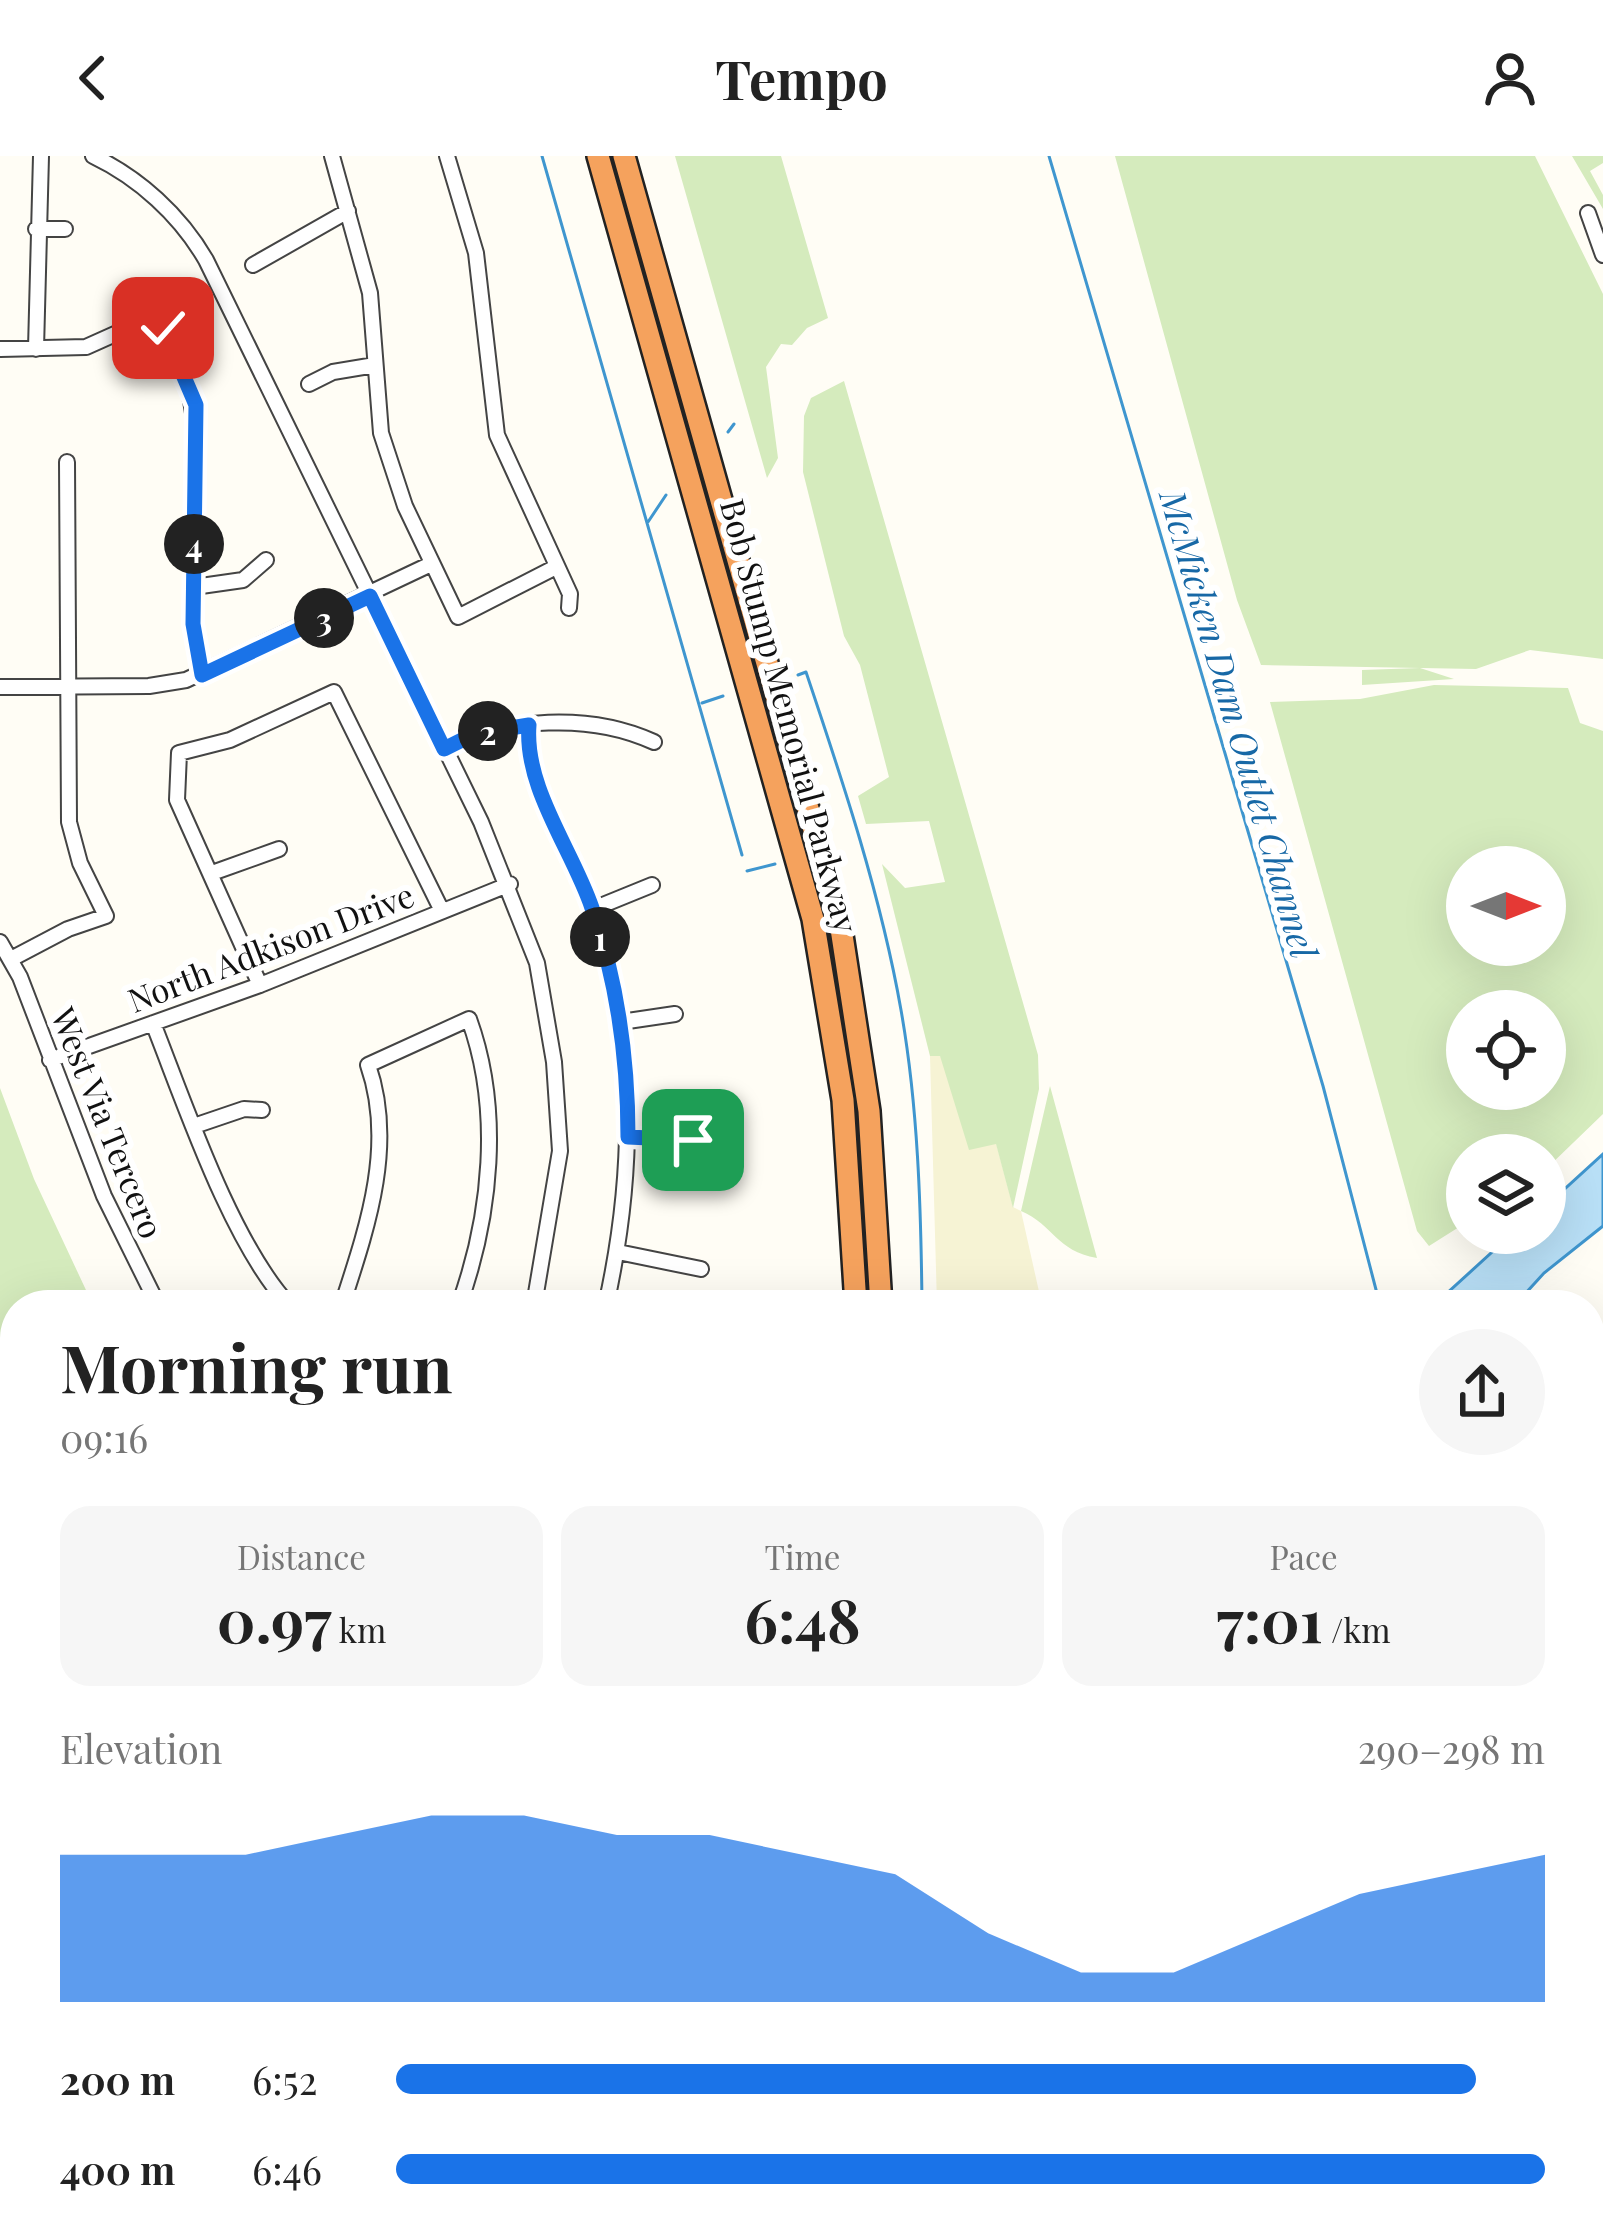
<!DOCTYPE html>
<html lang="en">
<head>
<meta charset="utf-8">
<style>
  body { margin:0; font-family:"Playfair Display",serif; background:#f6f6f6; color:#222; height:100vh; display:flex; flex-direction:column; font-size:45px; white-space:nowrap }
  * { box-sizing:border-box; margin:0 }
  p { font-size:39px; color:#767676 }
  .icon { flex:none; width:66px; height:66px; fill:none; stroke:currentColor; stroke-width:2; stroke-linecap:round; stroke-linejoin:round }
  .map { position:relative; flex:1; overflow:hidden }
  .panel { position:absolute; left:0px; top:1134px; width:1605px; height:951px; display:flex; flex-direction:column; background:#fff; border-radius:48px 48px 0 0; box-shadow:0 12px 48px #0002 }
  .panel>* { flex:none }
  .needle { width:78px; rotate:90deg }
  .controls { position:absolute; left:1446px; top:690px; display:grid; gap:24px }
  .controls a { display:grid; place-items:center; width:120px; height:120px; border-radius:50%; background:#fff; box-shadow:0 12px 48px #0002; font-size:60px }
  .pin { position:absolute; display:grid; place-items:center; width:102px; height:102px; color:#fff; margin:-51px; border-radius:24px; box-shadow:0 6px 18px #0006 }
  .km { position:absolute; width:60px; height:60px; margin:-30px; border-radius:50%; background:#222; color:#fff; font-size:33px; line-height:60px; text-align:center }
  .round { display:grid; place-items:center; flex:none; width:126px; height:126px; border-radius:63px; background:#f6f6f6 }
  .overview { display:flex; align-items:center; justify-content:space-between; height:204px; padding:0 60px }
  h1 { font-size:66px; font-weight:700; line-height:90px }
  .stats { display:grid; grid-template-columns:repeat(3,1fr); gap:18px; height:204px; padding:12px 60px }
  .stats div { display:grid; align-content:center; border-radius:30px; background:#f6f6f6; text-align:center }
  .stats b { font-size:60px; font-weight:700 }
  .stats small { font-size:33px; font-weight:400 }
  .stats p { font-size:33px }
  .chart { height:336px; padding:24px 60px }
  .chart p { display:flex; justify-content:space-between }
  .chart svg { width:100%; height:216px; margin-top:12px; fill:#1a73e8; opacity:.7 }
  ul { padding:0 60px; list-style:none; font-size:39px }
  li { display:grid; grid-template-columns:192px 144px 1fr; align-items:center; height:90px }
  li i { height:30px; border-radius:15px; background:#1a73e8 }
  header { display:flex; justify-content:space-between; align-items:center; height:156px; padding:0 60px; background:#fff; font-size:54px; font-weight:700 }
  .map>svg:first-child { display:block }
</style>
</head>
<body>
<header><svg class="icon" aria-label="back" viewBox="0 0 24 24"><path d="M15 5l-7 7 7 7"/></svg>Tempo<svg class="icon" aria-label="person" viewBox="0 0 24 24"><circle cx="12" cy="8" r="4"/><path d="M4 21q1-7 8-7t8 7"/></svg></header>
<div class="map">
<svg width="1603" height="2084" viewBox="0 0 1603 2084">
  <rect width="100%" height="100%" fill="#fffdf5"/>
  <path fill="#f6f3d4" d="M930,900H940L996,987L1013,1051L1021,1055L1042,1149H937Z"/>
  <path fill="#d5ebbd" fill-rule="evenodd" d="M675,0H781L828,162L807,172L792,189L781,188L766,211L778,302L767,322Z
    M1115,0H1535L1603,138V503L1530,494L1476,513L1261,509L1237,444Z
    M1572,0H1603V7L1590,15L1603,39V53Z
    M844,225L1038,899L1039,933L1013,1052L996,988L969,994L940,900H930L882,708L905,732L945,726L929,665L866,668L858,640L889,621L860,509L844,480L803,316L804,260L811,242Z
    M1420,512L1454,523L1362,529V514Z
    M1434,529L1568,532L1580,567L1603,575V958L1545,1014V999H1467V1066L1429,1090L1417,1075L1270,546L1360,543ZM1467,711H1545V789H1467ZM1545,855V933H1467V855Z
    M1050,930L1097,1102C1056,1095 1054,1069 1021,1055Z
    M0,932L34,1023L93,1149H15V1264L0,1237Z
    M1603,1425V1618L1590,1572V1430Z
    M93,2070H226L231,2084H89Z
    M1173,2070H1263L1267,2084H1175Z
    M1318,2070H1372L1376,2084H1321Z"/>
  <path fill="#b9e0f7" stroke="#3f96cf" stroke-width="3" d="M1603,998V1070L1544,1117L1515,1149H1434L1513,1077H1545V1051Z
    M967,2070H1146L1148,2084H967Z"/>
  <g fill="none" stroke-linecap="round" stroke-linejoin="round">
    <path stroke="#3f96cf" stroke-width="3" d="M542,0L742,699
      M1049,0L1323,930L1380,1149
      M728,276L734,268
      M648,366L666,339
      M798,519L806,516C843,626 881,740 901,854C918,950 921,1051 922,1149
      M702,547L723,540
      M747,715L775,708
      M1590,1798L1603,1844
      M920,2070V2084"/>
    <defs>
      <path id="minor" d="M93,0C139,22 180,59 206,104L481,666L537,807L554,906L560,995L534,1149
        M332,0L370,137L381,277L405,350L458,461L556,411
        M447,0L476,97L497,279L570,438L569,452
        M1588,57L1603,99
        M36,73H65
        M253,109L348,55
        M0,193L86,191L153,161C236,265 168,401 202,519
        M36,193L41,0
        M309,228L333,216L375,209
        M194,431L243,424L266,404
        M0,531L149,530L186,524L431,408
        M529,569C524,631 570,692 591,749C638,877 635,1018 606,1149
        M444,593C505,561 591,557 654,586
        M212,717L279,693
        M593,753L652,729
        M0,786L20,821L104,1040L158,1149
        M11,803L68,773L106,760L80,707L69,666L67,306
        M260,829L177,644L179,597L230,584L334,536L442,755
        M621,866L675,858
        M153,867C185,948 231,1086 289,1149
        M50,904L260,829L510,728
        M194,970L244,953L262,954
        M628,981L693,984
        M618,1096L701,1113
        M342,1149C367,1072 396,989 368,909L469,863C502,954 491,1060 459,1149
        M0,1352L15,1378
        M0,1528L15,1521
        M0,1607L15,1600
        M285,2070L288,2084
        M427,2070L447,2084
        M602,2070L615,2084
        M30,2084L35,2070
        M399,2084L410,2070
        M541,2084L552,2070
        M676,2084L685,2070"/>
      <path id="highway" d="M598,0L813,763L843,944L856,1149
        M624,0L840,766L869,955L881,1149
        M858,2070V2084
        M884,2070V2084"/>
    </defs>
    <use href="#minor" stroke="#444" stroke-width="18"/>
    <use href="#highway" stroke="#222" stroke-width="26"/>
    <use href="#minor" stroke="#fff" stroke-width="14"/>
    <use href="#highway" stroke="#f5a25d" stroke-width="21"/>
  </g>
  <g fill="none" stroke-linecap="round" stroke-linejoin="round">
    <defs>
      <path id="route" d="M163,172L196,249L193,468L202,519L370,440L444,593L474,578L529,569C524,632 572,693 592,752C617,825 628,904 628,981L693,984"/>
    </defs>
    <use href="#route" stroke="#fff" stroke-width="24"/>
    <use href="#route" stroke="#1a73e8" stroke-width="15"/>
  </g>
  <g text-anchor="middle" stroke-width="12" stroke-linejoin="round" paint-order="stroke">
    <g font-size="33" fill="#111" stroke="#fff">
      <text transform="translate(789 560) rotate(75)" y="12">Bob Stump Memorial Parkway</text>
      <text transform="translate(271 792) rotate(-21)" y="12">North Adkison Drive</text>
      <text transform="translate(107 967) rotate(68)" y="12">West Via Tercero</text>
    </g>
    <g font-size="36" font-style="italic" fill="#1768a6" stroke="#fff">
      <text transform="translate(1238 568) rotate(74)" y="13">McMicken Dam Outlet Channel</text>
    </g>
  </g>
</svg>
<div class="controls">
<a><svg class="needle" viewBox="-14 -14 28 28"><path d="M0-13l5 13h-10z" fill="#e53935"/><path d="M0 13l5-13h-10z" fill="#767676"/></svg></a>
<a><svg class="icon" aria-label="locate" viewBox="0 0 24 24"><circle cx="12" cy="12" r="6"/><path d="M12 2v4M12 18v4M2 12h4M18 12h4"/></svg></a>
<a><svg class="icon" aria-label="layers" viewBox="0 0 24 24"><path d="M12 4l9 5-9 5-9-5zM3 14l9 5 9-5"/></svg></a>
</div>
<div class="pin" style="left:693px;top:984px;background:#1e9e55"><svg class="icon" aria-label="arrive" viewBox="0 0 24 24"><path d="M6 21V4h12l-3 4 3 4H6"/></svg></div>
<div class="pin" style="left:163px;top:172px;background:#d93025"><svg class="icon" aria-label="check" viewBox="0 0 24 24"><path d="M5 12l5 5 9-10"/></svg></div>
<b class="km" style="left:600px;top:781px">1</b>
<b class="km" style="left:488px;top:575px">2</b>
<b class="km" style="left:324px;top:462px">3</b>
<b class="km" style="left:194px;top:388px">4</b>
<section class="panel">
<div class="overview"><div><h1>Morning run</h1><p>09:16</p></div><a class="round"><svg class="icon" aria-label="share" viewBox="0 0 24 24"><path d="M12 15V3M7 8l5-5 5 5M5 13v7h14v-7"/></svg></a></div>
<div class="stats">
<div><p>Distance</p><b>0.97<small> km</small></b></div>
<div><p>Time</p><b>6:48</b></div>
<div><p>Pace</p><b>7:01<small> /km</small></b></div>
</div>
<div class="chart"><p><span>Elevation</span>290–298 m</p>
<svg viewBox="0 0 160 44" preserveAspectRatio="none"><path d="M0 44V14L10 14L20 14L30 10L40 6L50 6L60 10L70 10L80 14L90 18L100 30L110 38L120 38L130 30L140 22L150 18L160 14V44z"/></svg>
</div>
<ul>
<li><b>200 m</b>6:52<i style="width:94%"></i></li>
<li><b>400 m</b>6:46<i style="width:100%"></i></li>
</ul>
</section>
</div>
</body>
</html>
